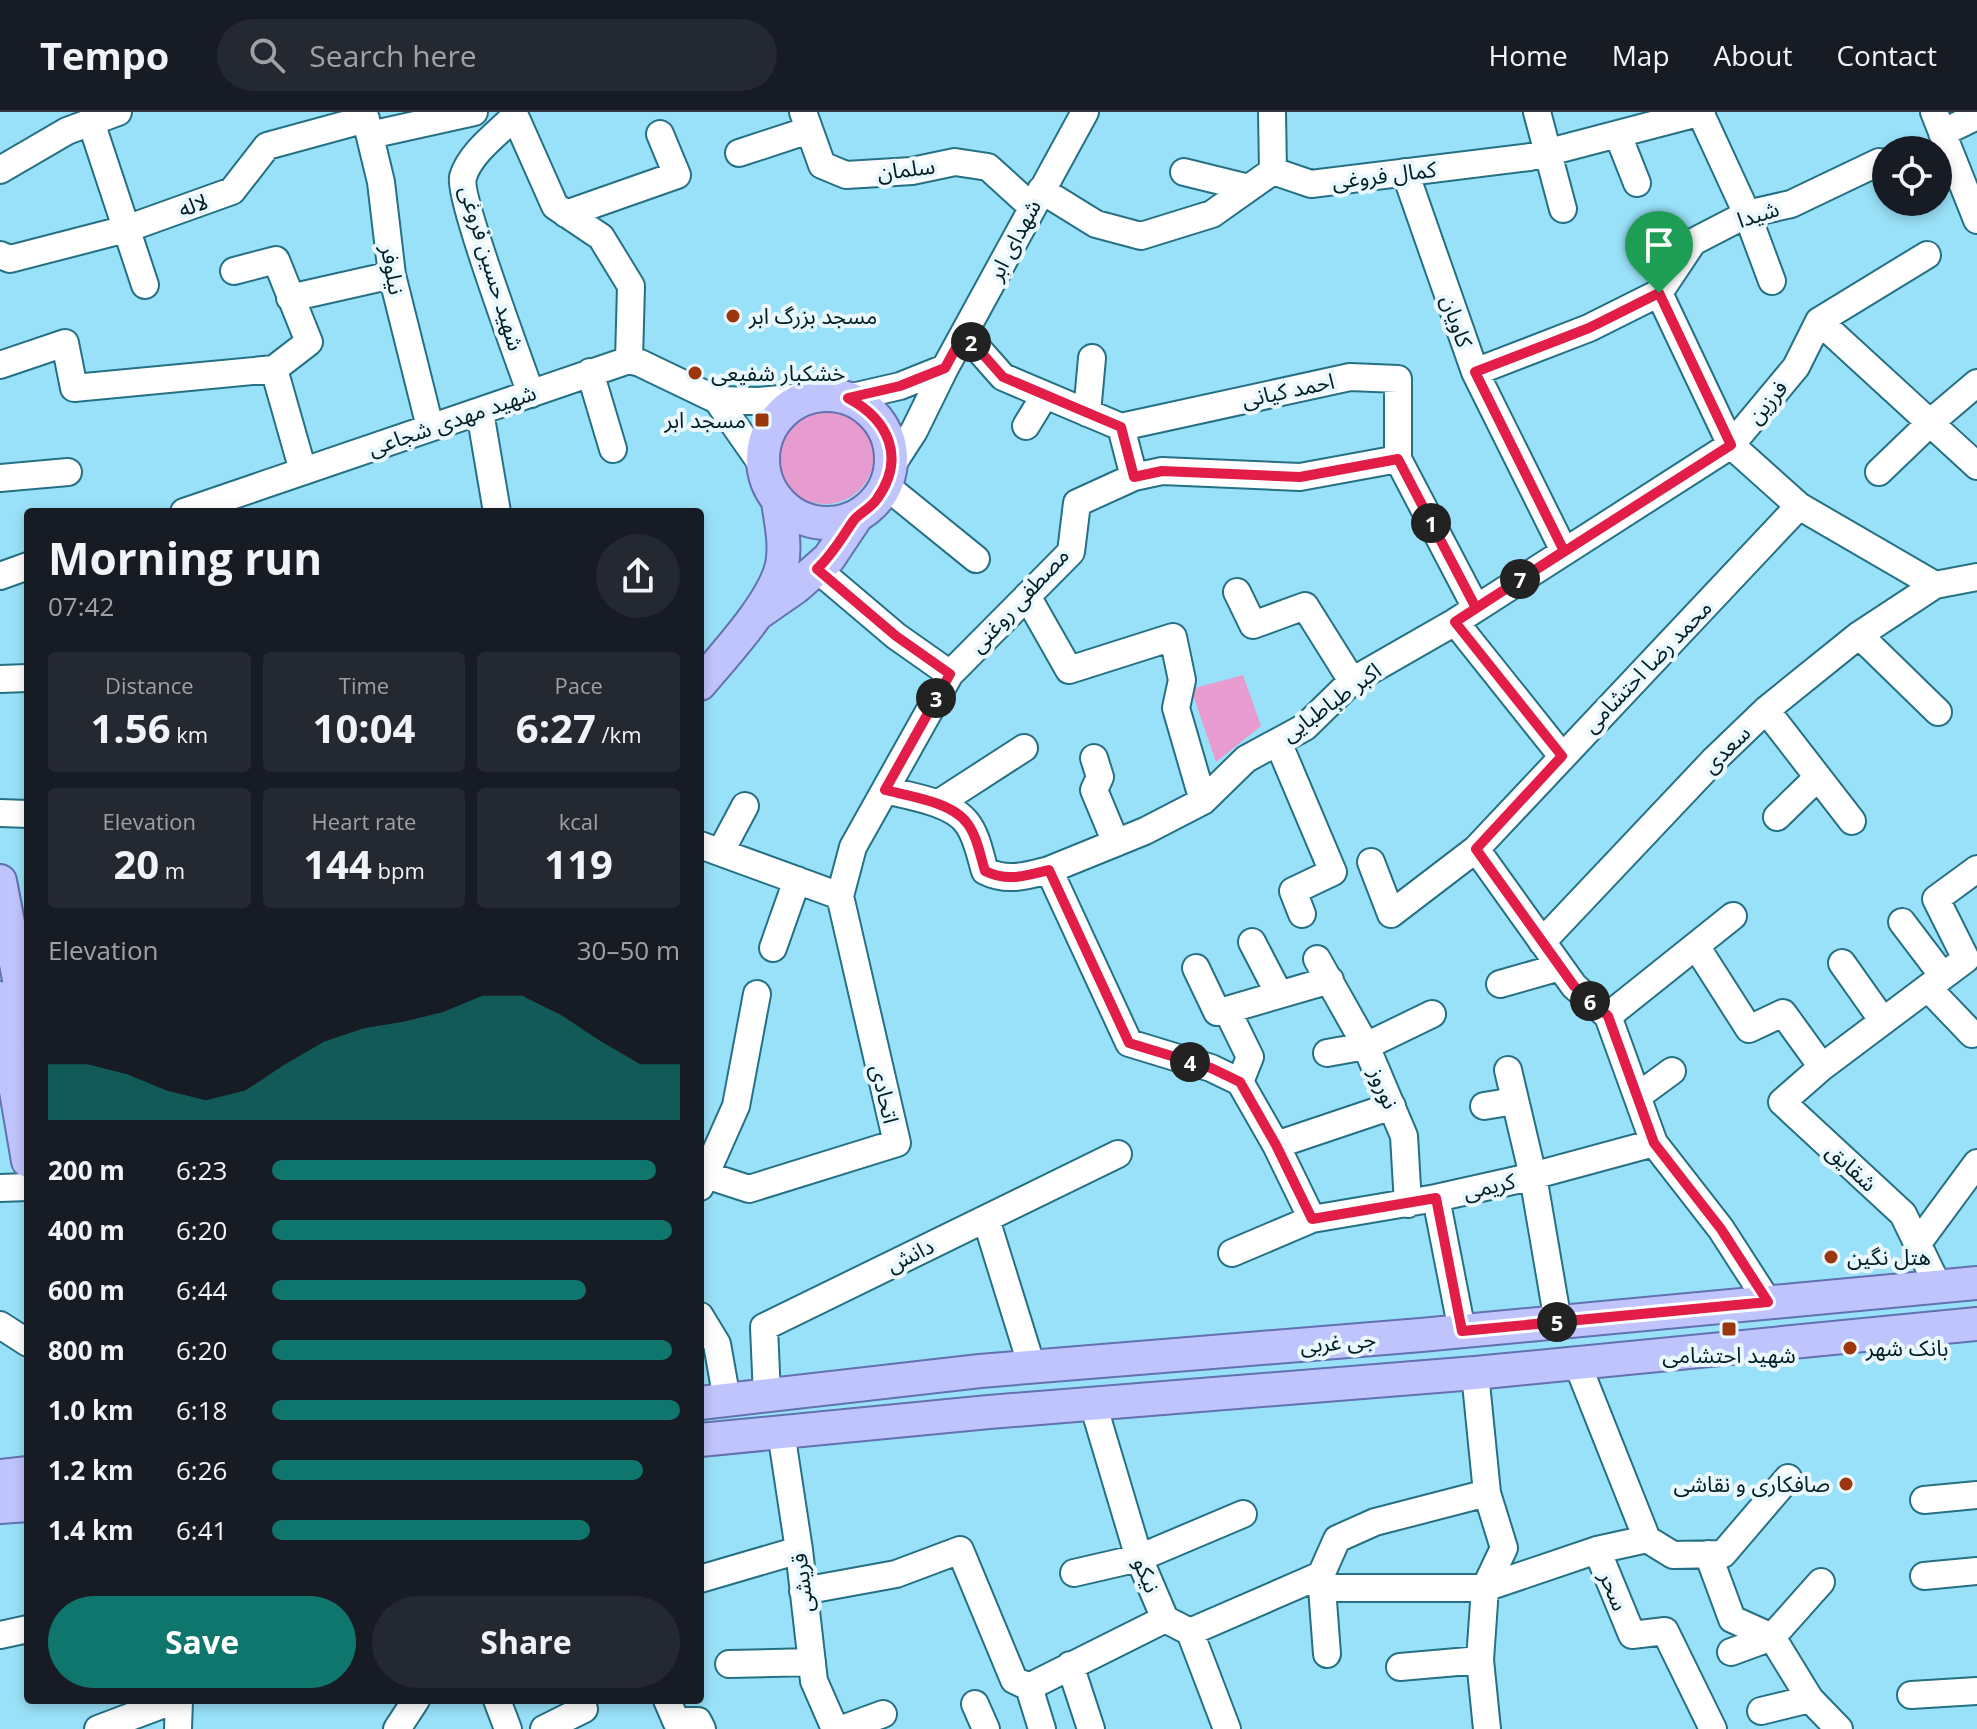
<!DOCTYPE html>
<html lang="en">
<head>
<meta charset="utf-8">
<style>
  body { margin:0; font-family:"Open Sans","Noto Sans Arabic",sans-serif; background:#242831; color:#f1f3f6; height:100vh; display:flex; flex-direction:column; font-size:30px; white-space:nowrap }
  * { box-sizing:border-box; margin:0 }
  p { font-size:26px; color:#9ea1a6 }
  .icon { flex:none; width:44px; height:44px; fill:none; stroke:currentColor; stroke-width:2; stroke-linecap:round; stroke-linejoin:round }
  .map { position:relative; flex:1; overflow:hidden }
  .side { position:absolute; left:24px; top:396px; width:680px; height:1196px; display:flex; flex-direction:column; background:#171b24; border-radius:8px; box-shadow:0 4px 12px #0003 }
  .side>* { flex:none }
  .fabs { position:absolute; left:1872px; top:24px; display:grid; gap:16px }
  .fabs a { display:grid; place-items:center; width:80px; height:80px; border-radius:50%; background:#171b24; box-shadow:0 4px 12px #0003; font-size:40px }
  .pin { position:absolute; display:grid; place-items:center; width:68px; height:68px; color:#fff; margin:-82px -34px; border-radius:50% 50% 50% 0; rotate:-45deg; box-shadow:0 0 8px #0007 }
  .pin .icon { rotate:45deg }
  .km { position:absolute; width:40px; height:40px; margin:-20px; border-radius:50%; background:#222; color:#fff; font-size:22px; line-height:40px; text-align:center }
  .round { display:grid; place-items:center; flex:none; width:84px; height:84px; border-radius:42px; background:#242831 }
  .summary { display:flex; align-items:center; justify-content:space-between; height:136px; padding:0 24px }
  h1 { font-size:44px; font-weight:700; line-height:60px }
  .stats { display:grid; grid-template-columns:repeat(3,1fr); gap:12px; height:136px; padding:8px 24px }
  .stats div { display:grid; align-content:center; border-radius:8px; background:#242831; text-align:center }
  .stats b { font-size:40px; font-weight:700 }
  .stats small { font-size:22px; font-weight:400 }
  .stats p { font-size:22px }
  .chart { height:224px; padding:16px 24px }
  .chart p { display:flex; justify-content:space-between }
  .chart svg { width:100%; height:144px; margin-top:8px; fill:#0f766e; opacity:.7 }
  .button { display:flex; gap:16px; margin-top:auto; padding:16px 24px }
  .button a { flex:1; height:92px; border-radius:48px; background:#0f766e; color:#fff; font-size:32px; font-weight:700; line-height:92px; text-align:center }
  .button a+a { background:#242831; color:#f1f3f6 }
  ul { padding:0 24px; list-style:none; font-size:26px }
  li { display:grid; grid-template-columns:128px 96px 1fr; align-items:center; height:60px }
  li i { height:20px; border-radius:10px; background:#0f766e }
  header { display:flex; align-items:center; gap:48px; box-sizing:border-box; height:112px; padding:0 40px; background:#171b24; border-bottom:2px solid #363941 }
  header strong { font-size:38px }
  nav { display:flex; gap:44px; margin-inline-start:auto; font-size:28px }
  .search { width:560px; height:72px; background:#242831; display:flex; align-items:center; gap:20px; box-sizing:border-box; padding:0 28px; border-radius:44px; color:#9ea1a6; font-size:30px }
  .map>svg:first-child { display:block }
</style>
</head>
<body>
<header>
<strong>Tempo</strong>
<div class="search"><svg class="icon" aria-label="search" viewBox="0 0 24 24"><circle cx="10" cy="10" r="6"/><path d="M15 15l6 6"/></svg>Search here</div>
<nav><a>Home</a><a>Map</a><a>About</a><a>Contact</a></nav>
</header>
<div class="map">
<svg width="1977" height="1617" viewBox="0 0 1977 1617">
  <rect width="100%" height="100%" fill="#99e1f8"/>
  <path fill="#e79ccf" d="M776 343a49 49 0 1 1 98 0a49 49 0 1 1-98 0Z
    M1243,563L1261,614L1216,650L1191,577Z"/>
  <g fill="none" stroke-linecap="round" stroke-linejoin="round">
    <defs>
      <path id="minor" d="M364,0L381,70L392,163L430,315
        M513,0L515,4C498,21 470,41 463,65C458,84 520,251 531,282
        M803,0L822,53L846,63L912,59L955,50L988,55L1032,95
        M1272,0L1273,59
        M1537,0L1563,97
        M1700,0L1747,102L1772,169
        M1934,0L1977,108
        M515,4L555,94L601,125L631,174L629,248
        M91,10L145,173
        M1942,21L1977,4
        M370,23L474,0
        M1618,23L1637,71
        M739,41L809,18
        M0,58L67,19L118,0
        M1184,60L1249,76
        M1405,60L1475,260L1564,439
        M1041,78L1096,112L1141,124L1212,102L1273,59L1311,72L1530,45L1702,0
        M566,102L677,63L660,22
        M0,143L10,147L126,117L232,79L267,34L366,7
        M234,159L276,148L309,230L274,257
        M1659,181L1731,333L1799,394L1935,473L1977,465
        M1659,181L1693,130L1747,102L1791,92L1879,50
        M290,186L392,163
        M1819,209L1977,354
        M964,221L1003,265L1121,315L1350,265L1398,267V347L1476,496
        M0,253L65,231L74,276L274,257L303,359
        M590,260L613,337
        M1475,260L1589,216L1659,181
        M848,286L900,274L945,256
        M717,288L761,351
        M480,300L497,400
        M1087,301L1092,246
        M1026,314L1045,283
        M1121,315L1134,365
        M892,353L914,319L945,256L1085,0
        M1879,360L1931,310L1977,271
        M0,366L68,360
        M886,374L976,447
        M184,400L629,248L640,251L717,288L758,289L806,285
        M817,457L896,524L950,562
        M0,464L28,454
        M1237,480L1253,513L1305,494L1352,569
        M1027,484L1069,558L1173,525L1182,568L1176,596L1203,689
        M1455,510L1562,644
        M1859,523L1938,600
        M0,567L28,566
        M1766,598L1852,709
        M1278,630L1333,760L1293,779L1302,802
        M1094,646L1100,665L1094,678L1116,731
        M885,678C909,684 952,690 967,711C977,724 980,743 985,759C1007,770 1026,764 1049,758L1129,931L1211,956L1240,970L1276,1033L1312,1107
        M939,691L1024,636
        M0,701L28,702
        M1777,705L1817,666
        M700,733L840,784
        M1476,737L1574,874L1608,904L1654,1031L1721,1117L1768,1190
        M721,739L745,694
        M1371,750L1391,802L1476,737L1799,394
        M1049,758L1145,719L1203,689L1246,647L1305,615L1352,569L1455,510L1731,333L1796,255L1819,209L1927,143
        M1902,810L1943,864
        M1252,830L1279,882
        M1542,830L1715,647L1766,598L1859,523L1935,473
        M1696,834L1749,917L1783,901L1822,955
        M773,836L797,768
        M1317,847L1366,934L1404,1024L1408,1092
        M1842,851L1883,909
        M1196,856L1217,900
        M1500,872L1560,855
        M1928,876L1972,922
        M1608,904L1733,804
        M1327,941L1366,934L1432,902
        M1508,958L1533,1064L1558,1210
        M1240,970L1250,945L1227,898L1330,868
        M1638,984L1672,959
        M1484,994L1515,989
        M1276,1033L1392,994
        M706,1063L749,1077L897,1031L840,784L853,735L950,562L1071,440L1077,391L1134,365L1162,359L1300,365L1398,347
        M700,1075L736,994L757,882
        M0,1076L28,1075
        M1436,1086L1462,1219
        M986,1107L1032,1255
        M1918,1131L1977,1051
        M1232,1141L1312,1107L1436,1086L1521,1067L1654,1031
        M1938,1174L1903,1102L1782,990L1822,955L1966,847L1936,787L1977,757
        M700,1204L717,1232L727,1288
        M0,1213L28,1231
        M1577,1251L1647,1427L1597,1438L1632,1523L1665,1519L1713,1617
        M1475,1261L1487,1381L1504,1436L1485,1476L1480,1548L1487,1617
        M767,1284L764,1215L1118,1042
        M1093,1292L1139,1446L1165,1507L1190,1520L1227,1617
        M781,1320L799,1438L814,1569L835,1617
        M1487,1381L1375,1410L1337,1427L1321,1463L1322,1476H1485L1597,1438
        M1924,1388L1977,1383
        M1647,1427L1673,1443L1723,1442L1788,1366
        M1708,1442L1732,1507L1772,1525L1810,1587L1839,1617
        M1074,1461L1139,1446L1243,1402
        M1924,1464L1977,1459
        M700,1467L799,1438
        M1322,1476L1327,1542
        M803,1479L896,1462L960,1438L1014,1568L1029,1575L1042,1617
        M1190,1520L1321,1463
        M0,1523L28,1517
        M1731,1540L1772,1525L1821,1470
        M729,1552L812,1550
        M1070,1553L1091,1617
        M1400,1555L1480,1548
        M1029,1575L1165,1507
        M1911,1583L1977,1579
        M497,1588L508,1617
        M667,1588L676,1609H698L702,1617
        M975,1592L986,1617
        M1761,1599L1810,1587
        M98,1617L175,1588
        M178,1617L179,1588
        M397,1617L416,1588
        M544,1617L584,1597
        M842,1617L883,1602"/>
      <path id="major" d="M763 347a64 64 0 1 1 128 0a64 64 0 1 1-128 0Z
        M760,500L796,475L829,446L857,404
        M700,572C725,542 774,490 782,453C786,432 781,410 778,390
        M0,769L28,914
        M0,886L28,1049
        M700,1291L980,1259L1421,1223L1977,1171
        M700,1328L989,1300L1475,1261L1977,1212
        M0,1364L28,1361
        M0,1395L28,1393"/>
    </defs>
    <use href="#minor" stroke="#267084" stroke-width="30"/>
    <use href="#major" stroke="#6271b0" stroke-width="36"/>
    <use href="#minor" stroke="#fff" stroke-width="26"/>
    <use href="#major" stroke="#c0c4fc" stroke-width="32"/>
  </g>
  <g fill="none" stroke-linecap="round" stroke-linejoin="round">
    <defs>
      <path id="route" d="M1659,181L1731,333L1476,496L1398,347L1300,365L1162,359L1134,365L1121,315L1003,265L964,221L945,256L900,274L848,286C889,308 906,346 877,387C871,396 861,400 854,408C842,425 833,442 817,457L896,524L950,562L885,678C909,684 952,690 967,711C977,724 980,743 985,759C1007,770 1025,764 1049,758L1129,931L1211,956L1240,970L1276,1033L1312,1107L1436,1086L1462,1219L1768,1190L1721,1117L1654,1031L1608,904L1574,874L1476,737L1562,644L1455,510L1564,439L1475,260L1589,216L1659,181"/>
    </defs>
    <use href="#route" stroke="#fff" stroke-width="16"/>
    <use href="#route" stroke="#e11d48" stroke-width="10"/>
  </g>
  <g fill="#9c370d" stroke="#eaf8fd" stroke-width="3">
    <circle cx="733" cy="204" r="8"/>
    <circle cx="695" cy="261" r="8"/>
    <rect x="754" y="300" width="16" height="16" rx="4"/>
    <circle cx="1831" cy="1145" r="8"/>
    <rect x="1721" y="1209" width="16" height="16" rx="4"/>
    <circle cx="1850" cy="1236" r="8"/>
    <circle cx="1846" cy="1372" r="8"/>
  </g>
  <g text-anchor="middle" stroke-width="8" stroke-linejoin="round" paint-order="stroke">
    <g font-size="22" fill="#001e26" stroke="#eaf8fd">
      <text transform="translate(906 57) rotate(-7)" y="8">سلمان</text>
      <text transform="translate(1384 63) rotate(-7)" y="8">کمال فروغی</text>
      <text transform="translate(193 93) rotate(-20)" y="8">لاله</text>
      <text transform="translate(1758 102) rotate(-18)" y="8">شیدا</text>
      <text transform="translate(1014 128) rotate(-62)" y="8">شهدای ابر</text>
      <text transform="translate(492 156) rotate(73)" y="8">شهید حسین فروغی</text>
      <text transform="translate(393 158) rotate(80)" y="8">نیلوفر</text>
      <text transform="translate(1457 209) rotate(71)" y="8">کاویان</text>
      <text transform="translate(1288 278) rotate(-12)" y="8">احمد کیانی</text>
      <text transform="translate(1767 290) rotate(-50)" y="8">فرزین</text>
      <text transform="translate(452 308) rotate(-19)" y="8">شهید مهدی شجاعی</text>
      <text transform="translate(1019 488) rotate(-47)" y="8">مصطفی روغنی</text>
      <text transform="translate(1647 554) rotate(-46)" y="8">محمد رضا احتشامی</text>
      <text transform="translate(1331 590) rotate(-36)" y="8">اکبر طباطبایی</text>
      <text transform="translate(1726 637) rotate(-45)" y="8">سعدی</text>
      <text transform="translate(1384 976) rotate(67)" y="8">نوروز</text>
      <text transform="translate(885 982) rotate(77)" y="8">اتحادی</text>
      <text transform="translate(1852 1055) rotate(43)" y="8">شقایق</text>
      <text transform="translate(1489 1074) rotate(-13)" y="8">کریمی</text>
      <text transform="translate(910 1143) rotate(-26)" y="8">دانش</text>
      <text transform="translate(1338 1230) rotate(-5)" y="8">جی غربی</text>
      <text transform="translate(1147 1463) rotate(68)" y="8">نیکو</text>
      <text transform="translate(802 1471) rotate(-97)" y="8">قریشی</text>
      <text transform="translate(1614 1479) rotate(68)" y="8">سحر</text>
    </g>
    <g font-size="22" fill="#001e26" stroke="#eaf8fd" text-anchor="start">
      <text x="749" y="212">مسجد بزرگ ابر</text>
      <text x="711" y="269">خشکبار شفیعی</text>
      <text x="746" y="316" text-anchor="end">مسجد ابر</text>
      <text x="1847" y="1153">هتل نگین</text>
      <text x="1866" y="1244">بانک شهر</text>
      <text x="1729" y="1251" text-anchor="middle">شهید احتشامی</text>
      <text x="1830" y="1380" text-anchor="end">صافکاری و نقاشی</text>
    </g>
  </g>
</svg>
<div class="fabs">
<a><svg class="icon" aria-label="locate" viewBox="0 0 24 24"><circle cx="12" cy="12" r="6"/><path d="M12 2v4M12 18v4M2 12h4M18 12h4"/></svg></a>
</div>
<div class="pin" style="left:1659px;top:181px;background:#1e9e55"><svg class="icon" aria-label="arrive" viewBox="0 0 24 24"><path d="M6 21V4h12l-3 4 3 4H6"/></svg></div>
<b class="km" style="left:1431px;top:411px">1</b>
<b class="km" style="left:971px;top:230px">2</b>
<b class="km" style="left:936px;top:586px">3</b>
<b class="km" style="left:1190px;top:950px">4</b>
<b class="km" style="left:1557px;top:1210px">5</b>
<b class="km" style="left:1590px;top:889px">6</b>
<b class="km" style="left:1520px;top:467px">7</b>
<section class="side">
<div class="summary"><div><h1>Morning run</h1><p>07:42</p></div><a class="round"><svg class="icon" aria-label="share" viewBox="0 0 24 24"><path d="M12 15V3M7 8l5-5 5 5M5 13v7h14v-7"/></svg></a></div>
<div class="stats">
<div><p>Distance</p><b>1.56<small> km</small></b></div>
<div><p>Time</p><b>10:04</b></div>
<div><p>Pace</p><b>6:27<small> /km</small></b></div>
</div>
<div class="stats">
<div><p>Elevation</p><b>20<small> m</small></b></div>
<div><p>Heart rate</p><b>144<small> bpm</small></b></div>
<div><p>kcal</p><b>119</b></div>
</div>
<div class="chart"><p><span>Elevation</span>30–50 m</p>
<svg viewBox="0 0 160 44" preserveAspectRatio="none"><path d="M0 44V27L10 27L20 30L30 35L40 38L50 35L60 27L70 20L80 16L90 14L100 11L110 6L120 6L130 12L140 20L150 27L160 27V44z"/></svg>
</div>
<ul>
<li><b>200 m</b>6:23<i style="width:94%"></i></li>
<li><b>400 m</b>6:20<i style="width:98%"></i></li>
<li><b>600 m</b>6:44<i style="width:77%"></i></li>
<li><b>800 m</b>6:20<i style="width:98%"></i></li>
<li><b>1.0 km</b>6:18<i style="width:100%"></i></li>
<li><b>1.2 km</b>6:26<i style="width:91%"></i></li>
<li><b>1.4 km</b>6:41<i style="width:78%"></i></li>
</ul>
<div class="button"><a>Save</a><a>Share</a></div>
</section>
</div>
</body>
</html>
